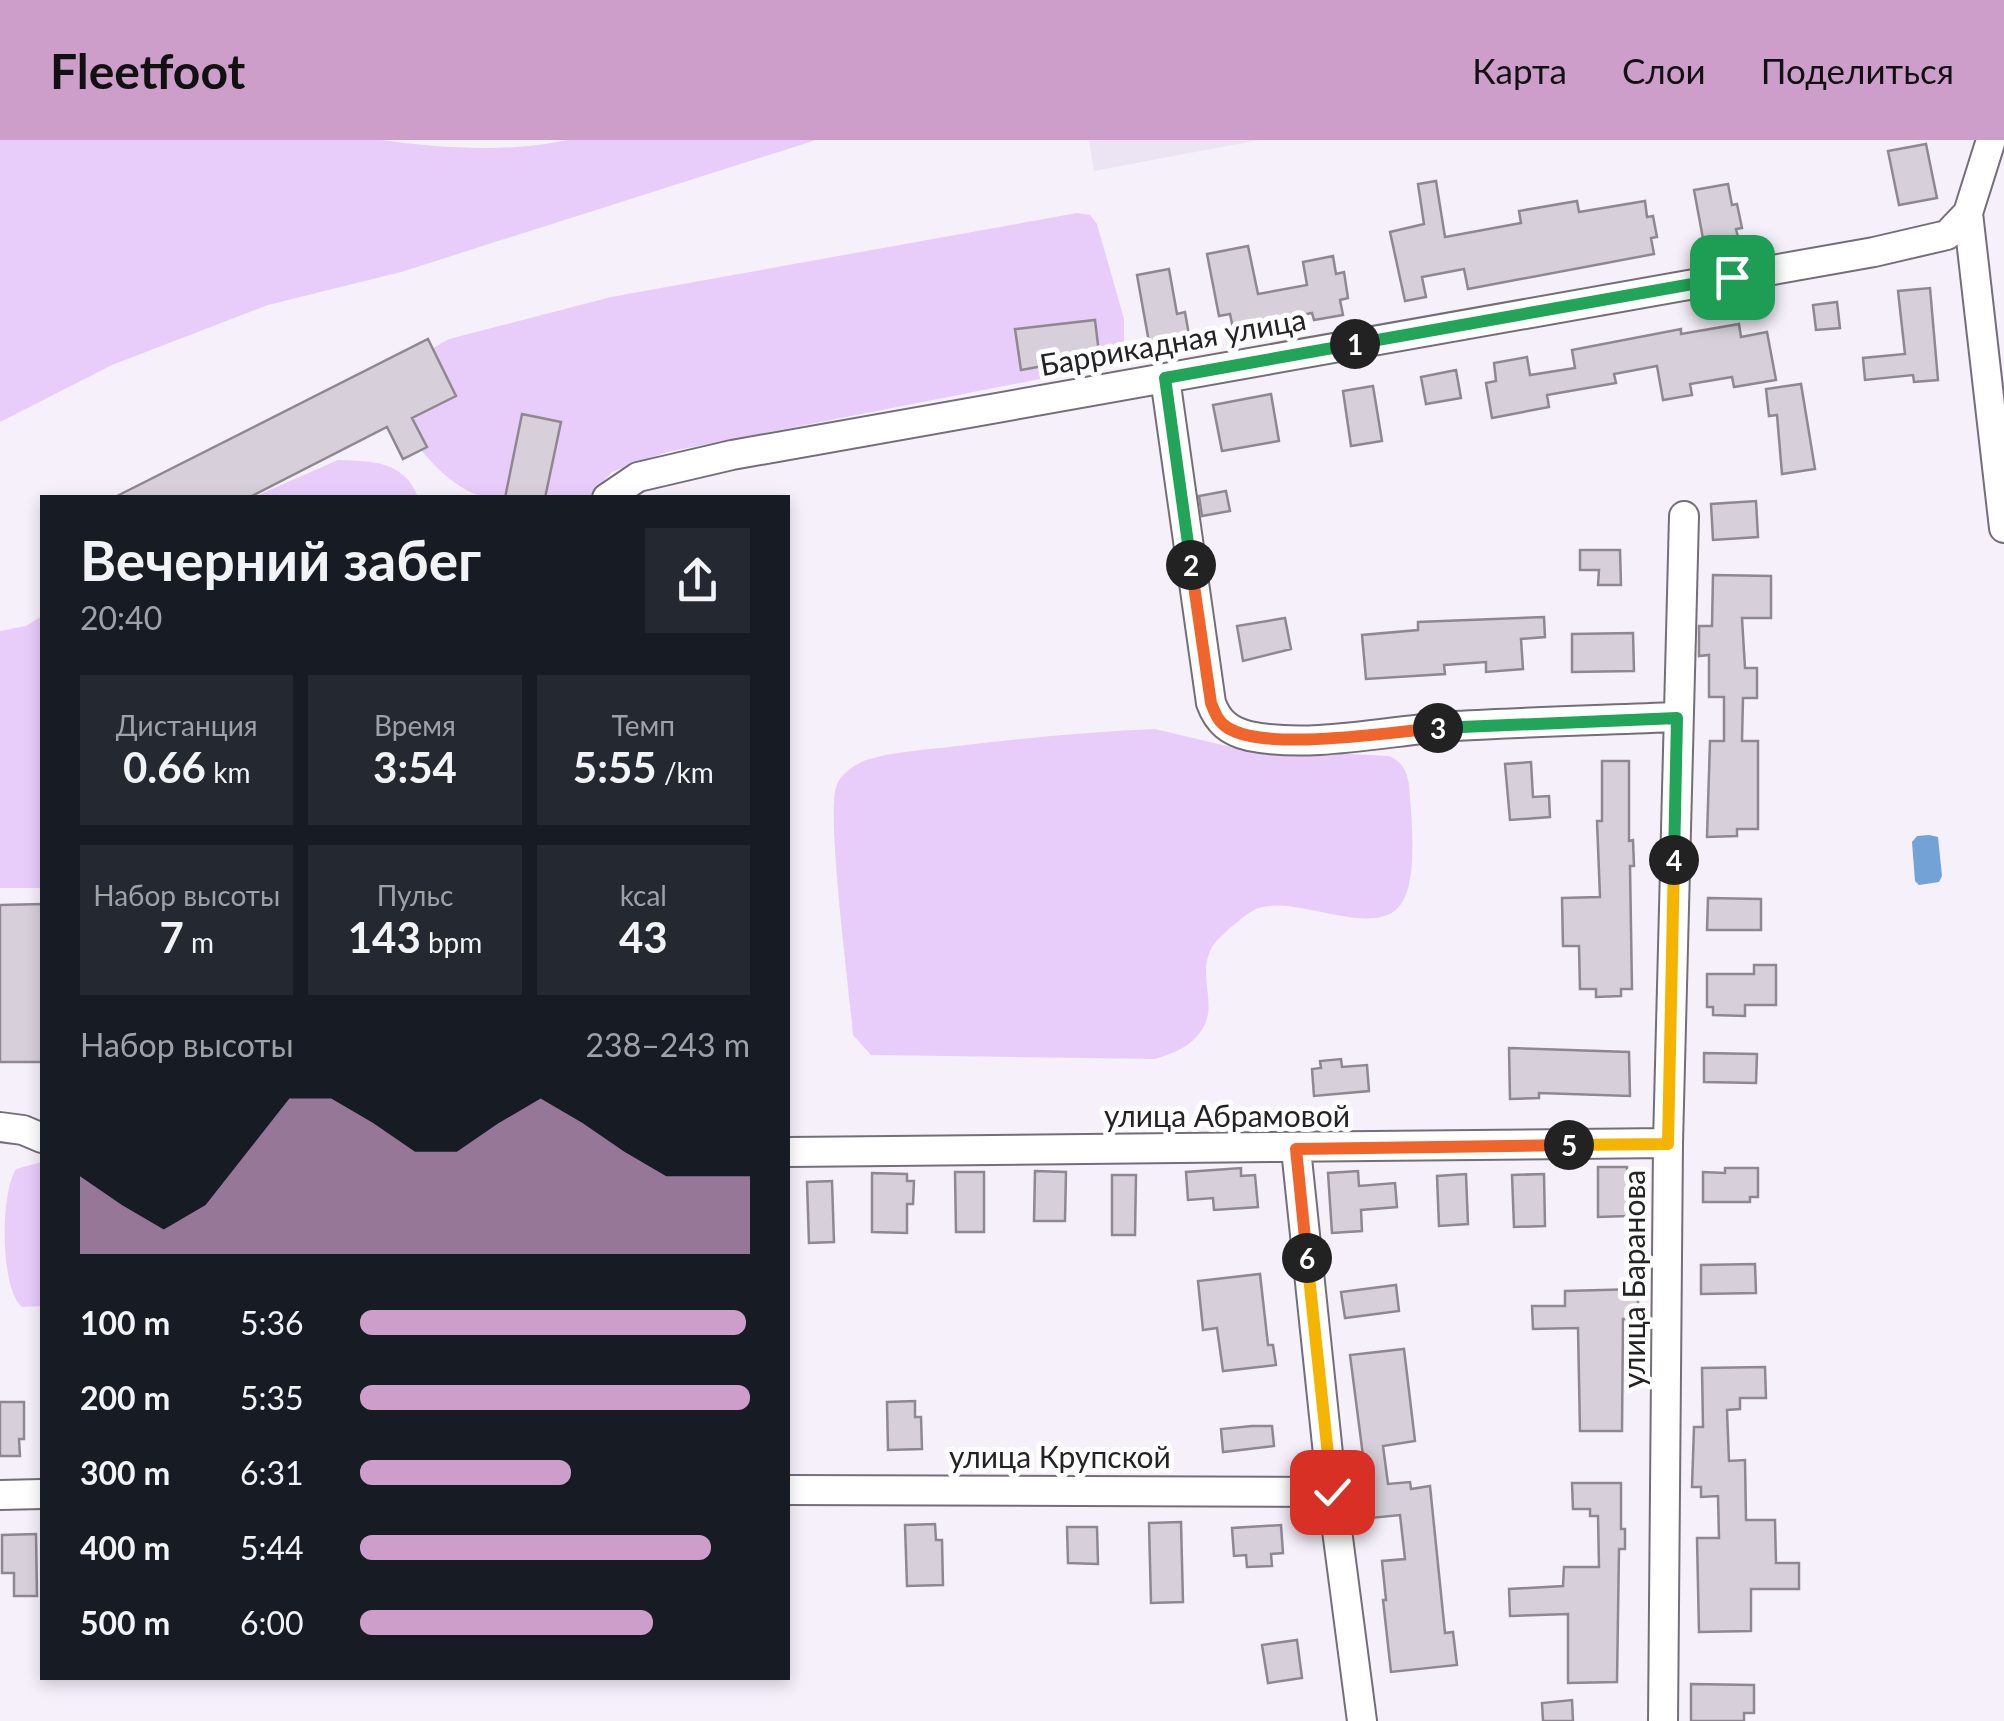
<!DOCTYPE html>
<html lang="ru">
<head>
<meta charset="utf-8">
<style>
  body { margin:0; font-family:Lato,sans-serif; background:#242831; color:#f1f3f6; height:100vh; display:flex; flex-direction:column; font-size:38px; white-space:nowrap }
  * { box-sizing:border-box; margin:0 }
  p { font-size:32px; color:#9ea1a6 }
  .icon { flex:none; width:55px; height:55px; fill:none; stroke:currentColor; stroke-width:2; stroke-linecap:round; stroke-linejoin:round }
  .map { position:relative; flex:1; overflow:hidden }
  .side { position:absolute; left:40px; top:355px; width:750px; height:1185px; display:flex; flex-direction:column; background:#171b24; border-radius:0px; box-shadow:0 5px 15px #0003 }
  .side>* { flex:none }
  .pin { position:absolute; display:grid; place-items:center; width:85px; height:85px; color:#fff; margin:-42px; border-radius:20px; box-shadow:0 5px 15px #0006 }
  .km { position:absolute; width:50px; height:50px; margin:-25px; border-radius:50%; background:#222; color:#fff; font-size:28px; line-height:50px; text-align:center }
  .round { display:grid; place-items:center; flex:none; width:105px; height:105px; border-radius:0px; background:#242831 }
  .head { display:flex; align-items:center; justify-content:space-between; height:170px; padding:0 40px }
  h1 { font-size:55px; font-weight:700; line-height:75px }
  .stats { display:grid; grid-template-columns:repeat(3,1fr); gap:15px; height:170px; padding:10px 40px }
  .stats div { display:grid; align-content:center; border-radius:0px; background:#242831; text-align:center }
  .stats b { font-size:42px; font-weight:700 }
  .stats small { font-size:28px; font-weight:400 }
  .stats p { font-size:28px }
  .chart { height:280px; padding:20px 40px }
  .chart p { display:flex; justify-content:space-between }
  .chart svg { width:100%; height:180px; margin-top:10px; fill:#ce9eca; opacity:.7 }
  ul { padding:0 40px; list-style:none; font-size:32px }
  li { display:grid; grid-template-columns:160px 120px 1fr; align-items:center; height:75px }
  li i { height:25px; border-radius:12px; background:#ce9eca }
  header { display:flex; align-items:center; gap:60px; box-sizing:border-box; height:140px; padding:0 50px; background:#ce9eca; color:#111 }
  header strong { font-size:48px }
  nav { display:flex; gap:55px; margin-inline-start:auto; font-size:35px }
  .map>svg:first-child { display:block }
</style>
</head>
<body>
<header>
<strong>Fleetfoot</strong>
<nav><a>Карта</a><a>Слои</a><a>Поделиться</a></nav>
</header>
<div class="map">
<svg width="2004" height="1581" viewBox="0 0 2004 1581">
  <rect width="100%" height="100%" fill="#f6f0fa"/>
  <path fill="#ece3f3" d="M1089,0H1259L1094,31Z"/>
  <path fill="#e8cdfb" d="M0,0H382C441,8 508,13 567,0H816L401,132L268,165L112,225L0,282Z
    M1077,73L1090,75L1097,84L1124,179V209L1106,226L667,312L612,332L589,357C556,357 519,363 486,357C453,352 416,308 400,280L426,212L449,199L611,157Z
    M338,320C373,321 404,321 418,357H254Z
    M42,476V748H0V491L26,486Z
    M1155,589L1235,608L1389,616C1402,622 1406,629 1409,644C1411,675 1419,738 1401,764C1375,802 1291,751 1254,770C1246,774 1238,782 1230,788C1223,795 1214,801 1210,811C1196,844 1226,873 1190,903C1180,911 1167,915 1155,919L871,915L853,895C850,853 825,671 837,644C842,633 856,624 866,620C895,611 927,610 957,606C1023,598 1089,592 1155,589Z
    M42,1022V1166L22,1167C0,1149 0,1054 16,1029Z"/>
  <path fill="#73a2d6" d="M1929,695L1938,697L1942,736L1939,742L1919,745L1915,741L1912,702L1917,696Z"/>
  <path fill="#d7d0da" stroke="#8f8891" stroke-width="2.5" d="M1926,4L1937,58L1899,65L1888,11Z
    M1436,41L1445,97L1521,83L1519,71L1577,61L1579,72L1645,61L1647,77L1653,76L1657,97L1651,98L1654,114L1468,149L1464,129L1422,137L1426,157L1405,161L1390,92L1424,84L1418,44Z
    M1728,44L1732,65L1737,64L1742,88L1736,89L1738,97L1704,104L1694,50Z
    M1248,106L1258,154L1307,145L1303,122L1333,116L1336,134L1344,132L1348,158L1340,160L1343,175L1314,180L1312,173L1233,188L1230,174L1219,176L1207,114Z
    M1169,129L1177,174L1185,172L1190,201L1150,208L1137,135Z
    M1930,148L1938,240L1914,242L1913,235L1865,240L1863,218L1905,214L1898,151Z
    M1837,162L1840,188L1816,190L1813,165Z
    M1095,180L1099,213L1042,221L1043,226L1021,230L1015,189Z
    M1739,184L1741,197L1767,192L1776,240L1734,247L1732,237L1690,244L1692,255L1663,260L1657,226L1614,234L1616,243L1547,255L1549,267L1492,278L1486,243L1496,241L1494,223L1527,217L1530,235L1575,228L1572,210L1681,189V194Z
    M428,199L456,256L412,278L427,307L403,319L387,287L248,358H113Z
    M1456,230L1461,258L1426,264L1421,237Z
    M1801,244L1815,329L1782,334L1777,275L1769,276L1766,249Z
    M1373,246L1382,301L1351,306L1343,251Z
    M1271,254L1279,301L1222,311L1213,265Z
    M522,274L561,282L545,358H505Z
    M1226,351L1230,371L1202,376L1199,356Z
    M1756,361L1758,397L1713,400L1711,364Z
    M1580,410H1620L1621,445H1598L1599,430H1580Z
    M1713,435L1771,436V478H1742L1745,528H1757V558H1743L1742,601H1758V689H1737V696L1707,697L1710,601H1724V557H1709V515L1699,516V486H1712Z
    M1544,477L1545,497L1521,499L1523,529L1486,532V522L1444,525L1445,534L1366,539L1362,495L1418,490V482Z
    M1285,478L1291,509L1243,521L1237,486Z
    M1633,493L1634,531L1572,532V494Z
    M1602,621H1629V701L1633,700L1634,726H1630L1632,849H1621V856L1596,857V849H1580L1579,806H1563L1562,758L1600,757L1597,681H1602Z
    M1531,622L1533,657L1549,656L1550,677L1510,680L1505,624Z
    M1708,758L1761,759V790H1707Z
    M42,764V922H0V765Z
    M1754,825H1776V865H1745V876L1713,875V867H1707V834H1754Z
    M1509,908L1629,912L1630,956L1539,953V958L1510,959Z
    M1704,913L1757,914L1756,943L1704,942Z
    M1341,919L1342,927L1367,925L1369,951L1314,956L1312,929L1321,928L1320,921Z
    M1598,1027H1627L1628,1076L1598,1077Z
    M1241,1028V1036L1255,1035L1258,1067L1214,1070L1213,1058L1188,1060L1186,1032Z
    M1725,1028H1758V1057H1750V1062H1703V1032L1725,1033Z
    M1035,1031L1066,1032L1065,1081H1034Z
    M1358,1031L1359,1046L1395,1043L1397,1067L1361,1070L1362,1091L1332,1093L1328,1033Z
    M955,1032H984V1092H956Z
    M872,1033L907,1034V1041H914L913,1064H907V1093L872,1092Z
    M1466,1034L1468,1084L1439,1086L1437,1036Z
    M1544,1034L1545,1086L1514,1087L1512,1035Z
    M1112,1035H1136L1135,1095H1112Z
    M832,1041L834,1102L809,1103L807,1042Z
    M1755,1124L1756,1153L1701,1154V1125Z
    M1260,1134L1268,1205H1273L1276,1225L1223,1231L1217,1188L1203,1190L1198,1141Z
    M1396,1145L1399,1171L1345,1178L1341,1152Z
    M1638,1149V1179H1623L1622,1291H1580L1578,1188L1533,1189L1532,1166H1565V1151Z
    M1404,1209L1415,1301L1383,1306L1388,1344L1410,1342L1411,1349L1430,1346L1445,1493L1453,1492L1457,1525L1391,1532L1383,1460H1386L1382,1421L1405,1419L1400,1375L1371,1378L1350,1215Z
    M1765,1227L1766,1258H1740V1269L1727,1270L1729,1321L1745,1320L1746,1380H1775L1776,1423H1799V1449H1751V1491L1699,1492L1697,1398H1719L1718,1356L1701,1357V1347H1692L1694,1287H1703L1702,1228Z
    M915,1261V1277H921L922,1309L888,1310L887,1262Z
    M0,1262H24V1299H19L20,1316H0Z
    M1252,1286H1272L1274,1306L1223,1312L1221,1289Z
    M1572,1343H1621V1389H1625V1409H1619L1617,1542L1568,1543V1474L1510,1476L1509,1449L1563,1446L1564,1427H1599L1598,1376H1590V1369H1573Z
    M1181,1382L1183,1462L1151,1463L1149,1383Z
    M935,1384L936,1400H942L943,1445L907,1446L905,1385Z
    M1281,1385L1283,1413L1271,1414L1272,1426L1247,1427L1246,1415L1234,1416L1232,1388Z
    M1067,1387H1097L1098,1424L1068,1423Z
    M36,1394L37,1456H14V1433H2V1395Z
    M1297,1500L1302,1538L1268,1543L1262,1505Z
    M1691,1544L1754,1545V1573H1744V1581H1691Z
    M1572,1560L1573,1581H1543L1542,1563Z"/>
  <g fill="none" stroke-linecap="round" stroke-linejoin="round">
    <defs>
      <path id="street" d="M1968,73L2004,388
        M1165,238L1211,563C1218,582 1229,591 1249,596C1312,609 1391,590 1455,586C1529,582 1603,580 1677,577
        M607,358L638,337L732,315L1874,112L1947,95L1968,73L1991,0
        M0,987L23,990L42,998
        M1296,1009L1332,1352L1362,1581
        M788,1012L1668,1003
        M788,1350L1332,1352
        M0,1355L42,1354
        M1663,1581L1668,1003L1684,376"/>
    </defs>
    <use href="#street" stroke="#736e77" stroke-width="32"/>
    <use href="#street" stroke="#fff" stroke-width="28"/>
  </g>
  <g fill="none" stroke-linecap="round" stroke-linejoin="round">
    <defs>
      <path id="split-1" d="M1355,204L1732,137"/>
      <path id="split-2" d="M1191,425L1165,238L1355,204"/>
      <path id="split-3" d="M1191,425L1211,563C1215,573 1218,582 1228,588C1267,612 1390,592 1438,588"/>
      <path id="split-4" d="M1438,588L1677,578L1674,720"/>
      <path id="split-5" d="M1569,1005L1668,1004L1674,720"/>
      <path id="split-6" d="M1307,1118L1296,1009L1569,1005"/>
      <path id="split-7" d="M1307,1118L1332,1352"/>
    </defs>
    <use href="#split-1" stroke="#fff" stroke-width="20"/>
    <use href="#split-2" stroke="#fff" stroke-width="20"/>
    <use href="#split-3" stroke="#fff" stroke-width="20"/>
    <use href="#split-4" stroke="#fff" stroke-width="20"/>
    <use href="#split-5" stroke="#fff" stroke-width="20"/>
    <use href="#split-6" stroke="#fff" stroke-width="20"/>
    <use href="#split-7" stroke="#fff" stroke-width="20"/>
    <use href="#split-1" stroke="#22a559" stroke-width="12"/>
    <use href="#split-2" stroke="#22a559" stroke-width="12"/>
    <use href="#split-3" stroke="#f0652b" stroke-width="12"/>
    <use href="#split-4" stroke="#22a559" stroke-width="12"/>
    <use href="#split-5" stroke="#f5b400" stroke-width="12"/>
    <use href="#split-6" stroke="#f0652b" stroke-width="12"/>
    <use href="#split-7" stroke="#f5b400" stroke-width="12"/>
  </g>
  <g text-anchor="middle" stroke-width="10" stroke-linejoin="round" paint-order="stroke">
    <g font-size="30" fill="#242225" stroke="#fff">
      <text transform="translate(1173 203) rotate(-10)" y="10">Баррикадная улица</text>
      <text x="1227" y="987">улица Абрамовой</text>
      <text transform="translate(1635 1139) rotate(-90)" y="10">улица Баранова</text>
      <text x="1060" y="1328">улица Крупской</text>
    </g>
  </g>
</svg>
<div class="pin" style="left:1732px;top:137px;background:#1e9e55"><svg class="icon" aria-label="arrive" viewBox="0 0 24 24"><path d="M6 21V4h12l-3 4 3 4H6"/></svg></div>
<div class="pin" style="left:1332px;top:1352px;background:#d93025"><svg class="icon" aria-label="check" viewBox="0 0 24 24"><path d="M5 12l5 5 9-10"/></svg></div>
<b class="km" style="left:1355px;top:204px">1</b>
<b class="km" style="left:1191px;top:425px">2</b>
<b class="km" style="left:1438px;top:588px">3</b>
<b class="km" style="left:1674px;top:720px">4</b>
<b class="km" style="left:1569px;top:1005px">5</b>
<b class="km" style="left:1307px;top:1118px">6</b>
<section class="side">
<div class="head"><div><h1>Вечерний забег</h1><p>20:40</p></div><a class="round"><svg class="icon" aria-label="share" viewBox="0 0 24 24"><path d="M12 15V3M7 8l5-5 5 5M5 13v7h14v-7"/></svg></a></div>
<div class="stats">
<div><p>Дистанция</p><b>0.66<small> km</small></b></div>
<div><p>Время</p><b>3:54</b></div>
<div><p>Темп</p><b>5:55<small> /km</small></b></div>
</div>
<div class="stats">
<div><p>Набор высоты</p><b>7<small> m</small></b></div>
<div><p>Пульс</p><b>143<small> bpm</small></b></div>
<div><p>kcal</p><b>43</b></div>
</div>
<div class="chart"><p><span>Набор высоты</span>238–243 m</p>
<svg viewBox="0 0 160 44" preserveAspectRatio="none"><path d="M0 44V25L10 32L20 38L30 32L40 19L50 6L60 6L70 12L80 19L90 19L100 12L110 6L120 12L130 19L140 25L150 25L160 25V44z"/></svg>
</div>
<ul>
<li><b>100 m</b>5:36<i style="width:99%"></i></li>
<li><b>200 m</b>5:35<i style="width:100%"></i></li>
<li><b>300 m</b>6:31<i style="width:54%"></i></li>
<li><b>400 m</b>5:44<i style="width:90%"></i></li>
<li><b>500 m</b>6:00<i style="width:75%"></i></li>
</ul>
</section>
</div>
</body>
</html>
